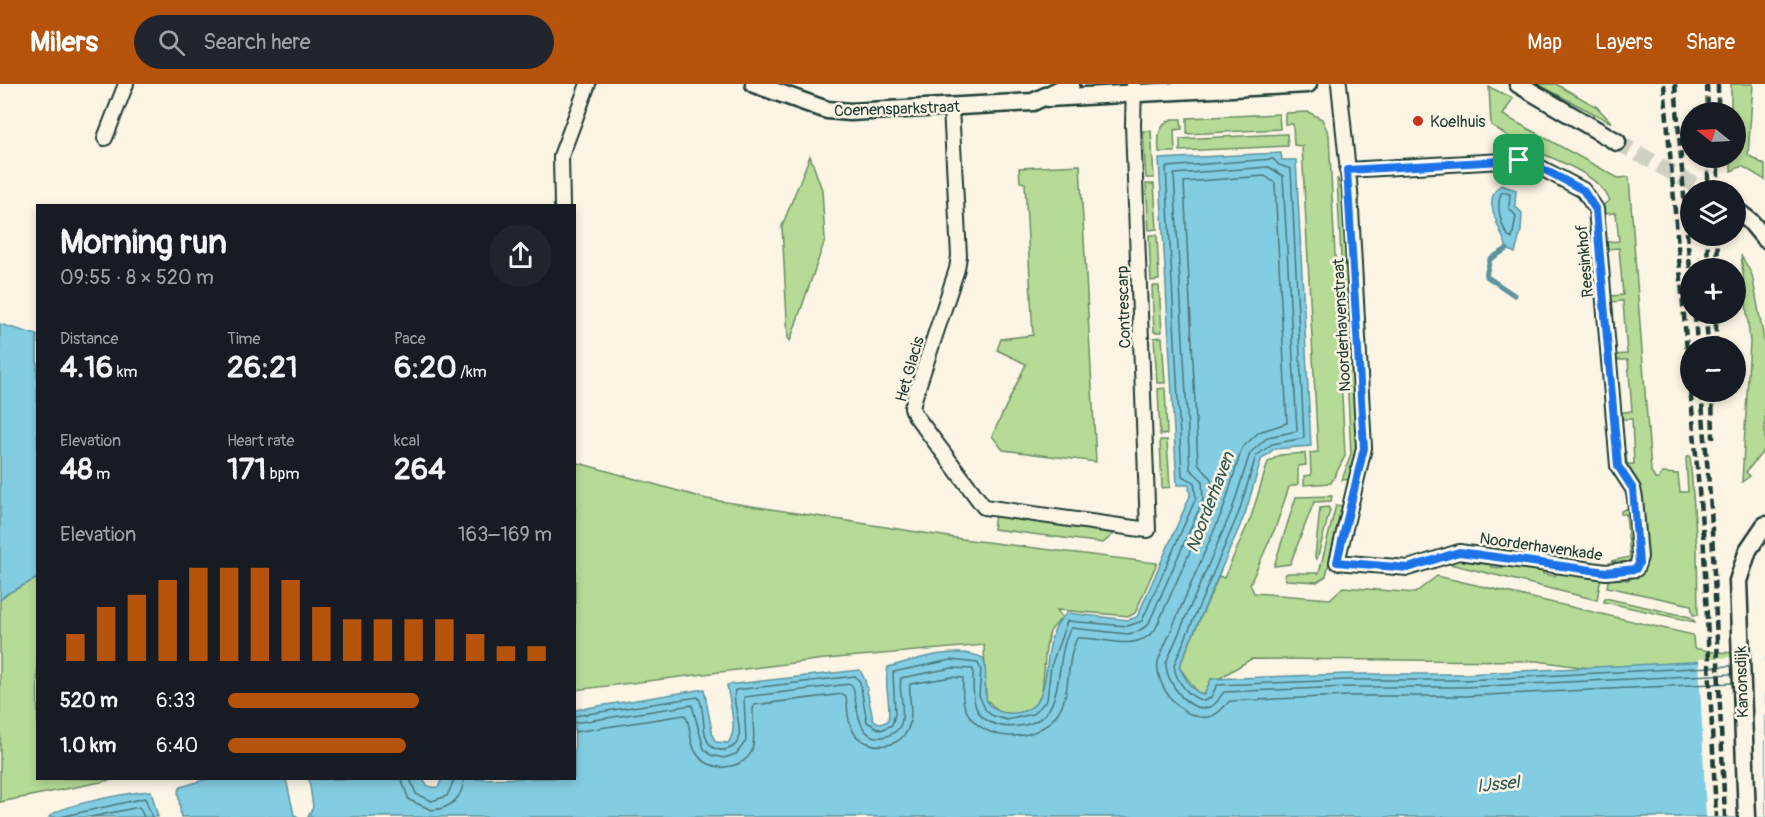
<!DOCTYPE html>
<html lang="en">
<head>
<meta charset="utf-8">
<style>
  body { margin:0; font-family:Pangolin,sans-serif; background:#20242c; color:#f1f3f6; height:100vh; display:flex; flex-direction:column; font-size:22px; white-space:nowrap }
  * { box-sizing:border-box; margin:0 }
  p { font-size:20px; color:#9ea1a6 }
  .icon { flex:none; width:33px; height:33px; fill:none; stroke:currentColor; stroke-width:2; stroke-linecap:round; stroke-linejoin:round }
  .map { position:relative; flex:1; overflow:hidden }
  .panel { position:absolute; left:36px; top:120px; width:540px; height:576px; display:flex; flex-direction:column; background:#171b24; border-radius:0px; box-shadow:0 3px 9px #0003 }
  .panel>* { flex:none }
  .needle { width:39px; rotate:288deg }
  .buttons { position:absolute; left:1680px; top:18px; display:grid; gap:12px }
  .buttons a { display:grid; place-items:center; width:66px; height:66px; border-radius:50%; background:#171b24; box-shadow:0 3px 9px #0003; font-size:30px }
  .pin { position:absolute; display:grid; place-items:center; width:51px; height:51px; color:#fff; margin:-26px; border-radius:12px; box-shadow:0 3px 9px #0006 }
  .round { display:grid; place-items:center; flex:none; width:63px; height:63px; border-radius:32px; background:#20242c }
  .overview { display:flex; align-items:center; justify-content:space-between; height:102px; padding:0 24px }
  h1 { font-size:33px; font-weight:700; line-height:45px }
  .stats { display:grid; grid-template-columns:repeat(3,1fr); gap:9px; height:102px; padding:6px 24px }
  .stats div { display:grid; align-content:center }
  .stats b { font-size:30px; font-weight:700 }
  .stats small { font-size:16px; font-weight:400 }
  .stats p { font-size:16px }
  .chart { height:168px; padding:12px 24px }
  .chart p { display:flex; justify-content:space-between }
  .chart svg { width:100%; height:108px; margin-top:6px; stroke:#b45309; stroke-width:6 }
  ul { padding:0 24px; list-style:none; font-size:20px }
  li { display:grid; grid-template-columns:96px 72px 1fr; align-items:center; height:45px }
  li i { height:15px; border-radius:8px; background:#b45309 }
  header { display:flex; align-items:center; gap:36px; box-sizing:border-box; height:84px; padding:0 30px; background:#b45309; color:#fff }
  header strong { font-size:28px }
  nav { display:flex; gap:33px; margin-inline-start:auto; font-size:21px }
  .search { width:420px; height:54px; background:#20242c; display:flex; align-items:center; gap:15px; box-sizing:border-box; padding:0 21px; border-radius:33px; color:#9ea1a6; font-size:22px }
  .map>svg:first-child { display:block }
</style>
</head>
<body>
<header>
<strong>Milers</strong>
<div class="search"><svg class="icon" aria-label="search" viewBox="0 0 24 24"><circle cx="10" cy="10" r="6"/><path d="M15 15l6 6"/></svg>Search here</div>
<nav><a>Map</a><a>Layers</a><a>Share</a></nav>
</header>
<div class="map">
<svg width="1765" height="733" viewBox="0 0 1765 733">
  <rect width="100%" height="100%" fill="#fcf5e5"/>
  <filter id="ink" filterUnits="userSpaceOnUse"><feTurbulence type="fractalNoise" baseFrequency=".0167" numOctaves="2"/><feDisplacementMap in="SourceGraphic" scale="12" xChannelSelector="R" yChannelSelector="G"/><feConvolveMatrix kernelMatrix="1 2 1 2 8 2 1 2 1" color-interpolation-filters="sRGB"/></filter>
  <g filter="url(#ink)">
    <path fill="#b6db96" stroke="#6a8c65" stroke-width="1.5" d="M1537,0H1556L1597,23L1612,39Z
      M1731,0H1753L1748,71L1765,81V96L1742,82L1731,87V74H1736V28H1731Z
      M1489,3L1513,14L1503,31L1618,94L1629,93L1651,387L1655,395H1659L1662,389L1678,390L1680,408H1688L1686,374L1690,372L1697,463L1698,531H1693L1691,521L1607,503L1609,493L1628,496L1639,491C1650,479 1643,420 1639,402C1636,390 1625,382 1622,369L1626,368L1627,380H1634L1632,335H1619V329L1632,327L1628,276H1615L1614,271L1627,270L1623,217L1610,218V212L1623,211L1619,164L1606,165V158L1619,157L1616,129L1603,130L1602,122L1610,116C1596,87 1551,75 1523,61C1512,55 1501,48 1491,41Z
      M1308,28L1322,35L1329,51L1345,372L1331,399L1304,401V392L1311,391L1310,369L1318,368L1302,62L1294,61L1293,40H1285V29Z
      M1279,30L1280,45L1187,50V34Z
      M1172,35H1181L1182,45L1174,46L1175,68H1159C1158,54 1157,42 1172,35Z
      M1143,47H1151L1154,94H1146Z
      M1287,50L1288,62L1180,67V55Z
      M810,72L822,106L825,156L790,257L788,254L782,142Z
      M1080,81L1096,378L1003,366L992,352L1026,280L997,266L1001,255L1033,251L1025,99L1020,98L1019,84Z
      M1337,94L1345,109L1358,367L1351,395L1342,396L1351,370Z
      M1146,100H1154L1157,145L1149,146Z
      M1149,151H1157L1159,196L1151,197Z
      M1741,171L1752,191L1765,261V365L1746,388L1750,392L1742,398L1750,258Z
      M1152,202H1159L1162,248H1154Z
      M1162,253L1165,299H1157L1154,254Z
      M1165,304L1167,350L1160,351L1158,305Z
      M1160,356H1167L1170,403L1162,404Z
      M1305,369L1306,381L1298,382V400L1289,403L1276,442L1250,500L1254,509L1330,515L1343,503L1415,509L1437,492L1693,551L1694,564L1713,568L1741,569L1742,578L1589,584L1537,577L1251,575L1220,594L1211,595L1206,610L1198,609L1179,583L1219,492L1224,494L1251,433L1268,378L1280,371Z
      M575,378L707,415L962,455L1157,479L1135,529L1130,532L1057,526L1062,533C1059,538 1052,543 1050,548C1036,579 1060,642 999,628L986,615L984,561L825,575L575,606Z
      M1332,412L1331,417L1314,418L1290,480L1274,482L1296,413Z
      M1336,421L1342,422L1326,492L1317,498L1286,496L1284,491L1288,489H1319Z
      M1328,423L1330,426L1317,475L1315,473L1320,424Z
      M1628,424L1634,478L1629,481L1611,477L1630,473L1626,430H1621V427Z
      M995,431L1114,448L1115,449L1103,459L993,445Z
      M1457,474L1491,478V483L1502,484L1503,480L1544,485L1543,490L1555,492L1556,487L1601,493L1597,516L1446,479Z
      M37,494L38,694L116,695L0,718V516L6,510Z
      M1605,514L1690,533L1695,538L1604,518Z"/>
    <path fill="#83cde3" stroke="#5b939d" stroke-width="1.5" d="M1281,69L1282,76H1296L1311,362L1274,365L1261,376L1245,430L1179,583C1186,594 1190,607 1204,611L1211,595L1348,590H1465L1765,574V733H308L313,723L309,695H423C426,702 430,704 438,703L442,695L574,694L575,626L704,605L713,653L716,658L728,659C739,646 729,618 727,601L860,586L865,596L873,636L881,640L888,637C892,619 883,601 888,583C914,576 957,561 983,574C990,590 980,606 989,621C996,628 1004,630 1015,629C1063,624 1033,556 1067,529L1128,536L1137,533L1190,412L1189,401H1177L1159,75Z
      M1501,101L1516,106L1515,122L1522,129L1521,147L1515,169L1507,165C1503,147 1479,116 1501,101Z
      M0,240L37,251L38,494L6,510L0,516Z
      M207,695H286L294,731L299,733H181L178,707L181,703Z
      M151,707L158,733H49C58,721 133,708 151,707Z"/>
    <path fill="#fcf5e5" d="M1765,571V733H1706L1699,575Z"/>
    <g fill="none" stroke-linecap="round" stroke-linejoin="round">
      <path stroke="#47777a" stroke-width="1.5" d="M1502,108L1510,110L1509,124L1516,132L1512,155C1501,148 1495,119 1502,108Z
        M574,632L698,613C707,625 699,656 714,664C718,666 723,667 728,665C752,658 730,622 735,606L855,592L860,598L867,638L881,646L892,641L895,630L893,588L951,576L978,579L981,586L979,611L985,625L991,631L1007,636L1033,630L1047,616L1051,582L1067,537L1128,542L1142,537L1196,414L1194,398L1182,392L1166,83L1273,75L1279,81L1291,85L1304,354L1272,360L1256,372L1239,428L1174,581C1175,596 1189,614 1204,617L1211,613L1217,601L1348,596H1465L1731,582
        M574,639L692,621L704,665L711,671L724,674L736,670L746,657L744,613L850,600L853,603C857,621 857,661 887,652C893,650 898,647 901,640C906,625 898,609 901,594L952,584L973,585C974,609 968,633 998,641C1007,644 1016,643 1025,641C1069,631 1052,577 1071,544L1128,550L1137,548L1148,541L1203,416L1202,396L1190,385L1174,90L1269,83L1283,92L1297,347L1268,353L1250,369L1232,426L1166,579C1165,597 1190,633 1212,622C1218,619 1220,612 1224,608L1348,603H1465L1732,590
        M574,648L685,631C692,642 688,658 697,670C703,679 715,684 725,683C769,678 748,640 754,621L843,610L846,612C848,624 847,639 854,649C866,666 897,666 907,647C915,632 908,616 910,600L952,593L963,594C963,605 961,616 966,626C982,660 1037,660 1057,630C1072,610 1065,578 1077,554C1103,552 1134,570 1155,546L1212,418L1211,395L1198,379L1184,98L1265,92L1275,99L1287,339L1259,348L1242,364L1224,423L1158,577C1154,601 1182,637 1208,633C1219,631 1223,623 1230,617L1349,612H1465L1732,599
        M401,694L409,716L432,726C450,725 463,714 464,694
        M410,694L416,710L432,717L447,712L455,694
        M60,733L145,714L152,733
        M91,733L139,723L144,733"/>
      <path stroke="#5b939d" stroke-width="5" d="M1507,165L1490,175L1486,192L1514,211"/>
      <path stroke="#d0d0c2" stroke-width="16" stroke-dasharray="16 8" stroke-linecap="butt" d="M1617,58L1704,106"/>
      <defs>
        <path id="minor" d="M1339,0L1350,107L1364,364L1337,478L1408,484L1459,468L1606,488L1636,485L1640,473L1635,414L1633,405L1618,382L1596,125L1583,106L1528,77L1519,76L1347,86
          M951,24L959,172L957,185L915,312L912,324L915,331L984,423L1148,446L1133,41L1134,0
          M105,54L126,0
          M562,122L561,72L588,0"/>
        <path id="tertiary" d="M754,0L827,26L850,28L1033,18L1071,0
          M1518,0L1617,58
          M1048,14L1308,0
          M1737,127L1750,137L1765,155
          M1747,733L1738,497L1748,466L1765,441"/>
      </defs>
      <use href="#minor" stroke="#1f3d34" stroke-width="18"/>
      <use href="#tertiary" stroke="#1f3d34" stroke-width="21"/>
      <use href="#minor" stroke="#fcf5e5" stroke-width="14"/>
      <use href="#tertiary" stroke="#fcf5e5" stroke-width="16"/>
      <path stroke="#1f3d34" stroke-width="4.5" stroke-dasharray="9 4.5" stroke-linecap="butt" d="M1664,0L1703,452
        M1675,0L1690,186
        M1707,0L1708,28
        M1718,0V28
        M1708,74V106
        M1718,106V74
        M1707,184L1708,152
        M1717,184L1718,152
        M1695,230L1697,262
        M1706,230L1708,262
        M1716,262V230
        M1701,308L1711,424L1725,733
        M1712,308L1713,355
        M1703,445L1716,733"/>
    </g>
  </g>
  <g fill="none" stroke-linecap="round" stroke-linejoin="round" filter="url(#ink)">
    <defs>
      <path id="route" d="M1519,76L1528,77L1583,106L1596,126L1618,382L1633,405L1639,479L1636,485L1606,488L1459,468L1408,484L1337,478L1364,364L1347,86Z"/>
    </defs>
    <use href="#route" stroke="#fff" stroke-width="12"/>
    <use href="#route" stroke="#1a73e8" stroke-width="8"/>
  </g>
  <circle fill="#c8321e" stroke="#fcf5e5" stroke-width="2" cx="1418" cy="37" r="6"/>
  <g text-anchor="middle" stroke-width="5" stroke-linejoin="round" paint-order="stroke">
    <g font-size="16" fill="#1f3d34" stroke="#fcf5e5">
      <text transform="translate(897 24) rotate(-2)" y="6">Coenensparkstraat</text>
      <text transform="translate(1584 177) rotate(-95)" y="6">Reesinkhof</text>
      <text transform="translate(1123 223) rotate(-92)" y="6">Contrescarp</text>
      <text transform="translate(1341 241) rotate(-93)" y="6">Noorderhavenstraat</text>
      <text transform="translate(909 285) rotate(-74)" y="6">Het Glacis</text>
      <text transform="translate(1541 462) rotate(8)" y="6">Noorderhavenkade</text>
      <text transform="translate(1741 598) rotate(-92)" y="6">Kanonsdijk</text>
    </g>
    <g font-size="16" fill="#1f3d34" stroke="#fcf5e5" text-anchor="start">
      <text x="1430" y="43">Koelhuis</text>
    </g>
    <g font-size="18" font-style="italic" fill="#335a57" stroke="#fcf5e5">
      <text transform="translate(1210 418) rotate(-69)" y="6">Noorderhaven</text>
      <text transform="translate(1498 700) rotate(-6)" y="6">IJssel</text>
    </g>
  </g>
</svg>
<div class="buttons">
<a><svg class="needle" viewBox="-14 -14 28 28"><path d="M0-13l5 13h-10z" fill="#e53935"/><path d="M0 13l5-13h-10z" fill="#9ea1a6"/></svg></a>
<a><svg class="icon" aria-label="layers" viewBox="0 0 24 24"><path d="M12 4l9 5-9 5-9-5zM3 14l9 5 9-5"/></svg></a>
<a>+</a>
<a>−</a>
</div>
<div class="pin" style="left:1519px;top:76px;background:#1e9e55"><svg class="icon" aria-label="arrive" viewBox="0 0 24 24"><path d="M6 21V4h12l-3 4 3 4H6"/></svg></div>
<section class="panel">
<div class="overview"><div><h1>Morning run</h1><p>09:55 · 8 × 520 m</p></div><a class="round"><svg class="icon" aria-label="share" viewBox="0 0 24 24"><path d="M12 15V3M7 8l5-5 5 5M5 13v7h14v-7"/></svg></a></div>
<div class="stats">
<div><p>Distance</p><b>4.16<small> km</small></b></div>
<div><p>Time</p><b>26:21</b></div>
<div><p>Pace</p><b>6:20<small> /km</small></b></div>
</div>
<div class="stats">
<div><p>Elevation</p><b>48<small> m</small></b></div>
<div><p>Heart rate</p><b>171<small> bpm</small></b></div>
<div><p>kcal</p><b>264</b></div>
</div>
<div class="chart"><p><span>Elevation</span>163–169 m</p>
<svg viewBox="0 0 160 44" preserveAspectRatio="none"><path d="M5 44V33M15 44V22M25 44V17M35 44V11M45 44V6M55 44V6M65 44V6M75 44V11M85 44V22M95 44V27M105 44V27M115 44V27M125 44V27M135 44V33M145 44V38M155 44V38"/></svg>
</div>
<ul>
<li><b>520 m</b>6:33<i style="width:59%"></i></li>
<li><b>1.0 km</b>6:40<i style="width:55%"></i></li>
</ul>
</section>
</div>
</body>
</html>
